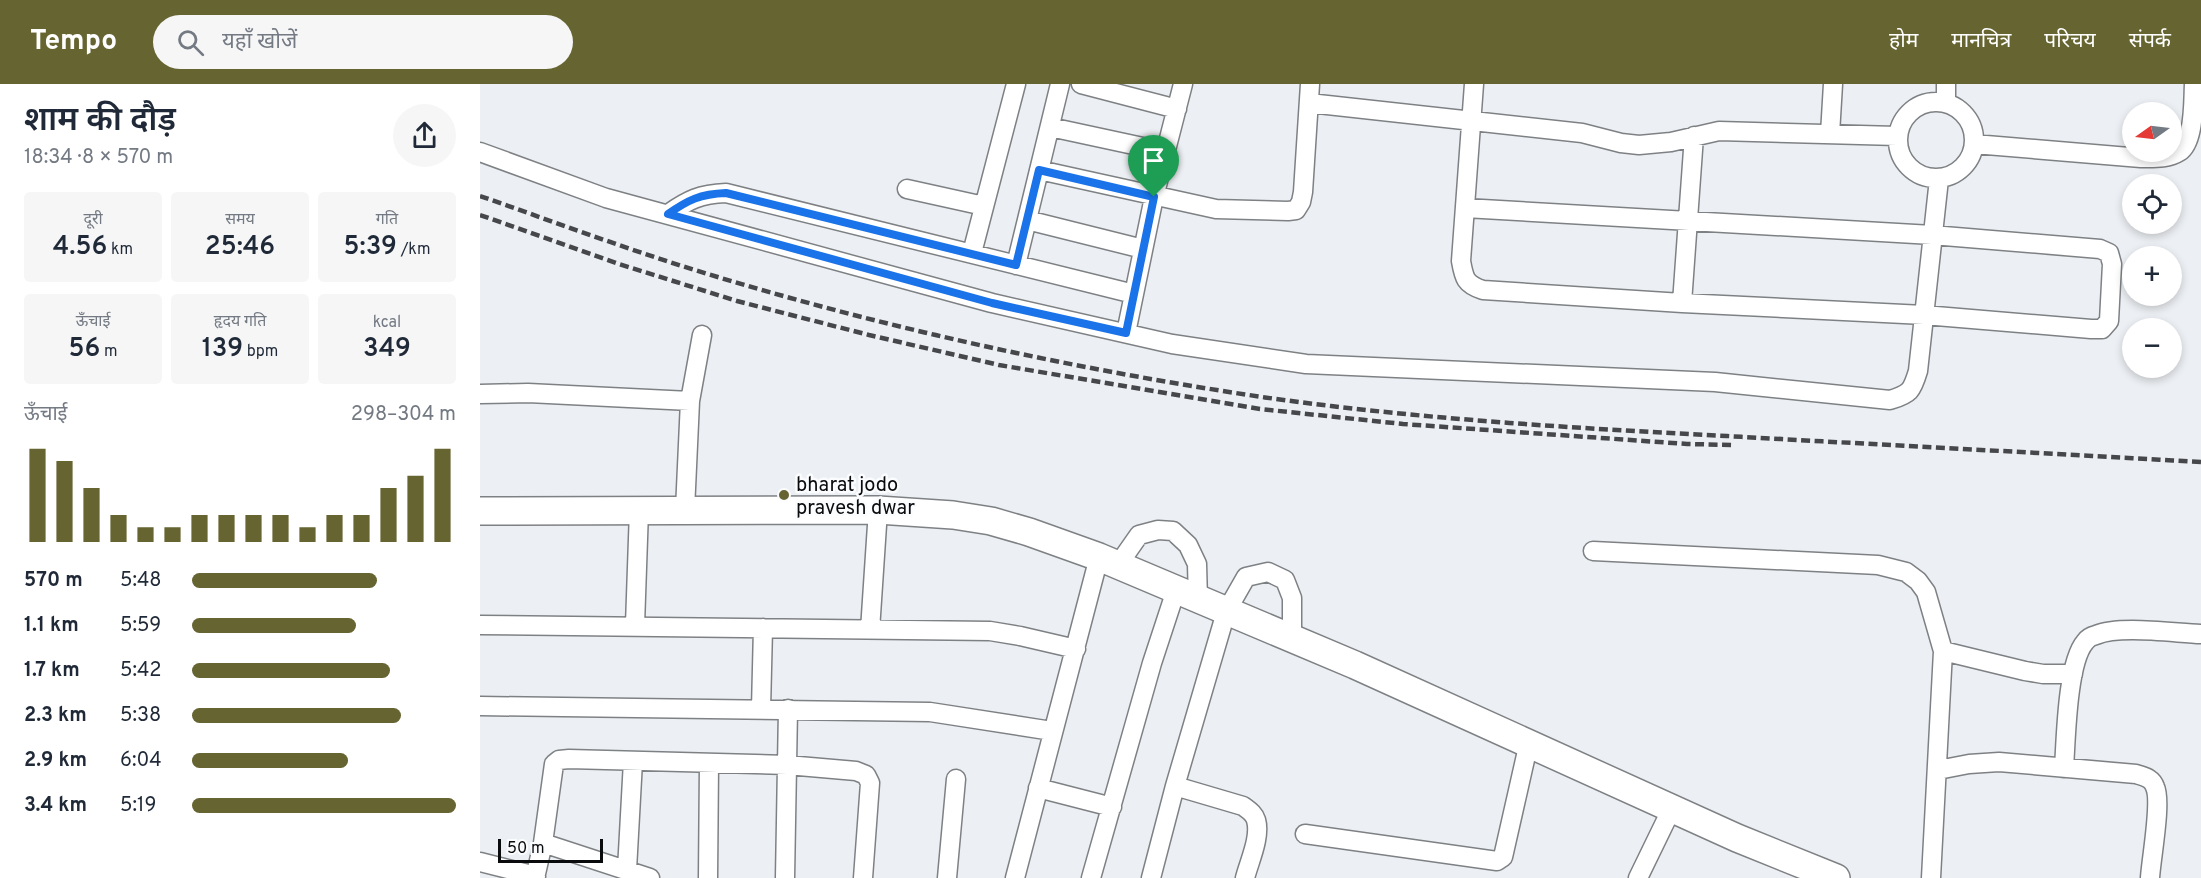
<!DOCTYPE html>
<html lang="hi">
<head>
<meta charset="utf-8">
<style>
  body { margin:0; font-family:Overpass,"Noto Sans Devanagari",sans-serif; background:#f6f6f7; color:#1f2937; height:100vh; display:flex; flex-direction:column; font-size:22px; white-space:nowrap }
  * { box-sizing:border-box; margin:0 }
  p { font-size:20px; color:#747a83 }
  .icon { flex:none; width:33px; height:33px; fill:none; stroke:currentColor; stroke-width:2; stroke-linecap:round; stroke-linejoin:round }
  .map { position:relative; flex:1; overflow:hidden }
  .side { display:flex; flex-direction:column; background:#fff; width:480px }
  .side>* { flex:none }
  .needle { width:39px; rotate:256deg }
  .tools { position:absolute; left:1642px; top:18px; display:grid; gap:12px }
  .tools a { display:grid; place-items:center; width:60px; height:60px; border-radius:50%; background:#fff; box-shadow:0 3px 9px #0003; font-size:30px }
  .scale { position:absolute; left:18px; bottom:15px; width:105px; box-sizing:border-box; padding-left:6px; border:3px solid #0a0b0d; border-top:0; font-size:16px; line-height:21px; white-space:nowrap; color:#0a0b0d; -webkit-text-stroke:4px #fafcfe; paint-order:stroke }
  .pin { position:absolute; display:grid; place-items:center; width:51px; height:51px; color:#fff; margin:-62px -26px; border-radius:50% 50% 50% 0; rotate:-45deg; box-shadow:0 0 6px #0007 }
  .pin .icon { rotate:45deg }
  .round { display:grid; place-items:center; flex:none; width:63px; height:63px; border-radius:32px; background:#f6f6f7 }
  .headline { display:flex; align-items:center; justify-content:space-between; height:102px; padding:0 24px }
  h1 { font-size:33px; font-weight:600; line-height:45px }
  .figures { display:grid; grid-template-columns:repeat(3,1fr); gap:9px; height:102px; padding:6px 24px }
  .figures div { display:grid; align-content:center; border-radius:6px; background:#f6f6f7; text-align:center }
  .figures b { font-size:26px; font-weight:600 }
  .figures small { font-size:16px; font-weight:400 }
  .figures p { font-size:16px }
  .chart { height:168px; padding:12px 24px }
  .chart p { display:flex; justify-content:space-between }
  .chart svg { width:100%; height:108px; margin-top:6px; stroke:#666531; stroke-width:6 }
  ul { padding:0 24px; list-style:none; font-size:20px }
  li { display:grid; grid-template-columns:96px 72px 1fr; align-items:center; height:45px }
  li i { height:15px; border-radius:8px; background:#666531 }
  header { display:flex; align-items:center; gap:36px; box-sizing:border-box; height:84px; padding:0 30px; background:#666531; color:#fff }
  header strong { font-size:28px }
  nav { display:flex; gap:33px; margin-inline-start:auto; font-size:21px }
  .search { width:420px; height:54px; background:#f6f6f7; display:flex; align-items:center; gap:15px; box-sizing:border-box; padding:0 21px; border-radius:33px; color:#747a83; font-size:22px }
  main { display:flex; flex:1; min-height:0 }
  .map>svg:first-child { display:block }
</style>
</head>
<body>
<header>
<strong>Tempo</strong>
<div class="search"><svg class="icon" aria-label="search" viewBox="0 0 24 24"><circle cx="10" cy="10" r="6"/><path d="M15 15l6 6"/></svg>यहाँ खोजें</div>
<nav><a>होम</a><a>मानचित्र</a><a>परिचय</a><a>संपर्क</a></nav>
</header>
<main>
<section class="side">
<div class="headline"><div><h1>शाम की दौड़</h1><p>18:34 · 8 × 570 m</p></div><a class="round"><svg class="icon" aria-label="share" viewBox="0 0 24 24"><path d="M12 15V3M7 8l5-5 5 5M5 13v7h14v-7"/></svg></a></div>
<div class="figures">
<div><p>दूरी</p><b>4.56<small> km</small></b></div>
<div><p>समय</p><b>25:46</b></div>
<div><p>गति</p><b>5:39<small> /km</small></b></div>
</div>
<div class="figures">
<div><p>ऊँचाई</p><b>56<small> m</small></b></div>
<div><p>हृदय गति</p><b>139<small> bpm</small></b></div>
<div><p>kcal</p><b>349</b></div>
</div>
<div class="chart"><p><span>ऊँचाई</span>298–304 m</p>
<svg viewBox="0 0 160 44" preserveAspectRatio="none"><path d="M5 44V6M15 44V11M25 44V22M35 44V33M45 44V38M55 44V38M65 44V33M75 44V33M85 44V33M95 44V33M105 44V38M115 44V33M125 44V33M135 44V22M145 44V17M155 44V6"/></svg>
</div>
<ul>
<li><b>570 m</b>5:48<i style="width:70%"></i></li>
<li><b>1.1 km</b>5:59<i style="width:62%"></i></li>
<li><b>1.7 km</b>5:42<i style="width:75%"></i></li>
<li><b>2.3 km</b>5:38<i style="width:79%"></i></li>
<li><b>2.9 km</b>6:04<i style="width:59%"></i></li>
<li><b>3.4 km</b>5:19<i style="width:100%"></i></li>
</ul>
</section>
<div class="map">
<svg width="1721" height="794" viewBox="0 0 1721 794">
  <rect width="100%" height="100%" fill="#eceff3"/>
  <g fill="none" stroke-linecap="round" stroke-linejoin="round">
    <defs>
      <path id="minor" d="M601,0L697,25
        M1466,0V19
        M1418 56a38 38 0 1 1 76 0a38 38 0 1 1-76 0Z
        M829,19L1102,49L1141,59L1159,61L1191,58L1239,47L1417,52
        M570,43L686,68
        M1350,50L1353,0
        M1494,60L1661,74C1674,74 1688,75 1699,68C1715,58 1713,17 1714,0
        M0,68L126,114L512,219L692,260L826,280L1235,298L1410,316C1430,310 1432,307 1438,287L1459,95
        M559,86L736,125L808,127L816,126L821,118L823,108L830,0
        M427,105L504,122
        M985,124L1452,151L1620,165L1629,169L1632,180L1629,237L1622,245H1611L1444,231L1202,219L1003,206C985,200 984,194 981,177L994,0
        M188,130C208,116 220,110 246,109L654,210
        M547,136L663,165
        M492,169L536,0
        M536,181L580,0
        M1202,219L1214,52
        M646,249L674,113L703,0
        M0,310L48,309L210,317
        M205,426L210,317L222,251
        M1113,467L1398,481L1426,488L1438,497L1446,508L1463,567L1451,794
        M638,481L659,451L678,446L693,447L708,461L717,480L718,517
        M0,541L510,547L540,552L596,565
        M155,541L159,426
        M390,546L398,426
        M1463,567L1545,587L1563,590H1593
        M0,622L450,628L572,647
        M281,625L283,544
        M1584,684C1586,655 1587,579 1605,558C1607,555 1612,552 1616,551C1639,541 1694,549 1721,550
        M1458,686L1489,680L1519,678L1656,690C1665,693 1672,694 1675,703C1682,718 1671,775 1670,794
        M695,702L763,722C768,726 774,729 776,736C781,753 769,778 765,794
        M558,704L632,723
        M825,750L1017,777L1023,773L1049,658
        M63,759L170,794
        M0,778L56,792
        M147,786L153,677
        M55,794L63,759L74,680L79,676L89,675L307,681L376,687L386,691L390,699L383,794
        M228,794L229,679
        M305,794L308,625
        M467,794L476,695
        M535,794L619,473
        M611,794L672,579L696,506
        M671,794L695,702L746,528L766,493L788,488L805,496L812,514V555
        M1158,794L1192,724"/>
      <path id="highway" d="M0,427L398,426L473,431L511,437L549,448L619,473L875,581L1257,754L1356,794"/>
    </defs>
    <use href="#minor" stroke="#7e8184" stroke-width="21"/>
    <use href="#highway" stroke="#7e8184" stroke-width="30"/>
    <use href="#minor" stroke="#fff" stroke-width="18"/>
    <use href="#highway" stroke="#fff" stroke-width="27"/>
    <path stroke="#46474a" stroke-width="4.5" stroke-dasharray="9 4.5" stroke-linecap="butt" d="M0,112C80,140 160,170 241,194C418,247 600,286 782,313C936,335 1092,344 1247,352C1405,361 1563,369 1721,378
      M0,131L139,180L257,217L389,251L519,281L780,325L923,340L1207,360L1254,361"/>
  </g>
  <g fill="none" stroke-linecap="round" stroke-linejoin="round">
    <defs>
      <path id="route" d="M559,86L674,113L646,249L512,219L188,130C208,116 220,110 246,109L536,181Z"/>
    </defs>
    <use href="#route" stroke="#fff" stroke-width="12"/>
    <use href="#route" stroke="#1a73e8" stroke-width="8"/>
  </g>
  <circle fill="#666531" stroke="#fafcfe" stroke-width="2" cx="304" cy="411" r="6"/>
  <g text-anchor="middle" stroke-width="5" stroke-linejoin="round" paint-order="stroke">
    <g font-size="20" fill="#0a0b0d" stroke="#fafcfe" text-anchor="start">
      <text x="316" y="407">bharat jodo<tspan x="316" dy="23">pravesh dwar</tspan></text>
    </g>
  </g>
</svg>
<div class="tools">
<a><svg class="needle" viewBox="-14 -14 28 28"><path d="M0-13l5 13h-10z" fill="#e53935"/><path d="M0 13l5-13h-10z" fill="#747a83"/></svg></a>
<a><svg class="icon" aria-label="locate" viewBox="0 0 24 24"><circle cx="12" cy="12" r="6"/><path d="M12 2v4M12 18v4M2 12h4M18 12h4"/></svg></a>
<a>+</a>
<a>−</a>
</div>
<div class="scale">50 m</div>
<div class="pin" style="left:674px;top:113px;background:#1e9e55"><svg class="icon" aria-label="arrive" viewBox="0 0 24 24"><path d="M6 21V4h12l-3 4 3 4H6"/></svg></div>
</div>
</main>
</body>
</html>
